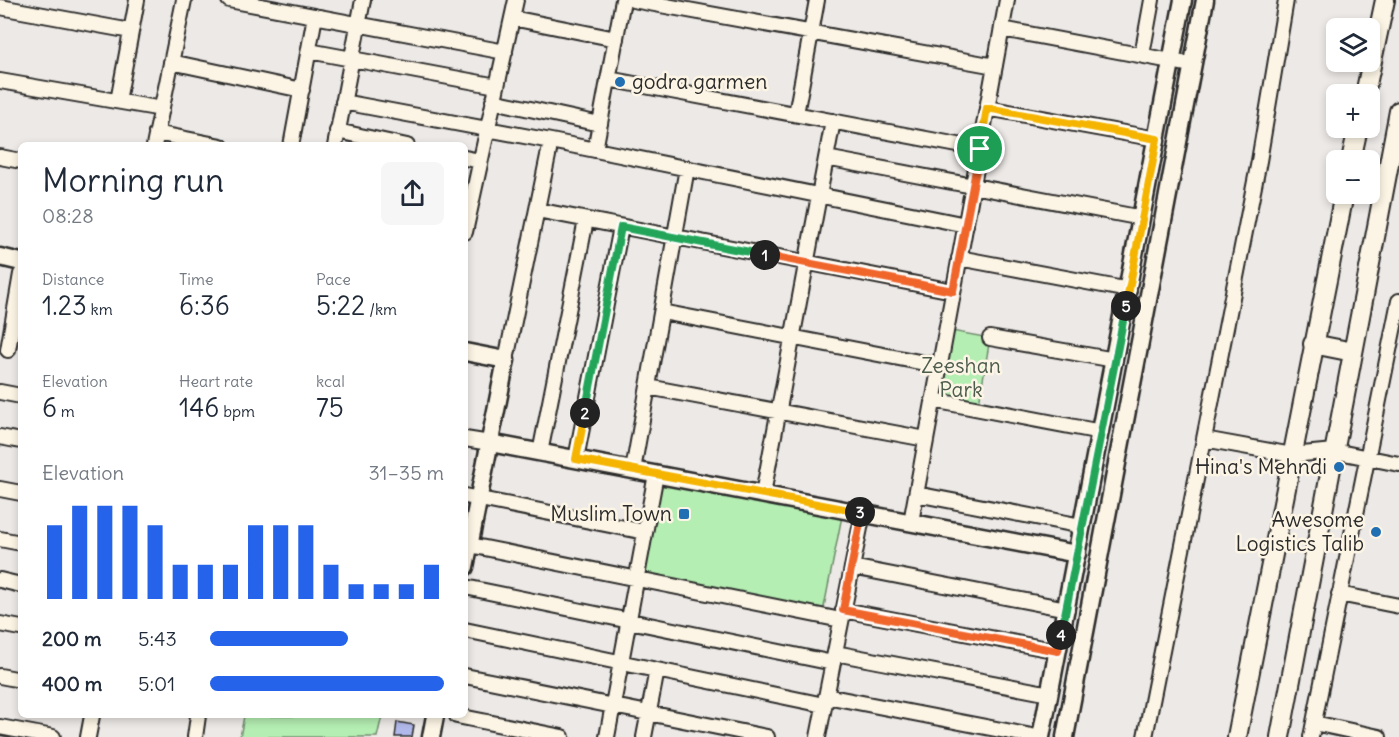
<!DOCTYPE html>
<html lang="en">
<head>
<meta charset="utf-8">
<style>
  body { margin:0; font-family:Delius,sans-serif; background:#f6f6f7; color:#1f2937; height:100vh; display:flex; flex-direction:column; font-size:22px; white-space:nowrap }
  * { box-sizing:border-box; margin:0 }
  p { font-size:20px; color:#747a83 }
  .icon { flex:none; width:33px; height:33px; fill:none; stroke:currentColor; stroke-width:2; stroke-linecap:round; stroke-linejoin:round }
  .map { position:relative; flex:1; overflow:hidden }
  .side { position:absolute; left:18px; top:142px; width:450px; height:576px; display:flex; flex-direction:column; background:#fff; border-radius:9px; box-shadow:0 3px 9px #0003 }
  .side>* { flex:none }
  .fabs { position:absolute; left:1326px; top:18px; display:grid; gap:12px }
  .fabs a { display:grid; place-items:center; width:54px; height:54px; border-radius:9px; background:#fff; box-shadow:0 3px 9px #0003; font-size:30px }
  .pin { position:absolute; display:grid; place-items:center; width:51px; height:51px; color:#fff; margin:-26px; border:3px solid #fff; border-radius:50%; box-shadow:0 2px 6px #0007 }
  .km { position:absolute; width:30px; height:30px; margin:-15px; border-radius:50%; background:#222; color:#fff; font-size:16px; line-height:30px; text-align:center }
  .round { display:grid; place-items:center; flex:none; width:63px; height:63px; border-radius:9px; background:#f6f6f7 }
  .headline { display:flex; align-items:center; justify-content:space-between; height:102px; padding:0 24px }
  h1 { font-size:33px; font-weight:600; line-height:45px }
  .figures { display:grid; grid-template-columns:repeat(3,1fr); gap:9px; height:102px; padding:6px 24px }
  .figures div { display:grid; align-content:center }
  .figures b { font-size:26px; font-weight:600 }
  .figures small { font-size:16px; font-weight:400 }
  .figures p { font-size:16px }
  .chart { height:168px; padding:12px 24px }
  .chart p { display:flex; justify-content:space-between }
  .chart svg { width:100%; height:108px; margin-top:6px; stroke:#2563eb; stroke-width:6 }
  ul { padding:0 24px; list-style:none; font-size:20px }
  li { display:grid; grid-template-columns:96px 72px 1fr; align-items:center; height:45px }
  li i { height:15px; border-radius:8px; background:#2563eb }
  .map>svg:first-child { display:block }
</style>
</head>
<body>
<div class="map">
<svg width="1399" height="737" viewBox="0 0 1399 737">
  <rect width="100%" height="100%" fill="#ede9e6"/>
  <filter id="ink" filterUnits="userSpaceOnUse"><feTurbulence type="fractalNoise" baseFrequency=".0167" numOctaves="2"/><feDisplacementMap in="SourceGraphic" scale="12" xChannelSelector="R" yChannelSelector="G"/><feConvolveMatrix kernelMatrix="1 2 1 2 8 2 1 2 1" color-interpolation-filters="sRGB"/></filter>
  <g filter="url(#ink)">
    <path fill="#b4eeb2" stroke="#708c6e" stroke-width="1.5" d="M946,330L990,338L978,409L933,400Z
      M661,481L842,516L823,612L644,574Z
      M244,716H382L377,737H240Z"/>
    <path fill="#b1b9ea" stroke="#2b2b2b" stroke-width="1.5" d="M397,722L414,725L412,737H395Z"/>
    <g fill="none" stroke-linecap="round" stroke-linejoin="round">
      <defs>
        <path id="minor" d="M229,0L505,52
          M633,0L995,66
          M0,7L131,31
          M512,18L616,39
          M1002,29L1192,65
          M309,51L497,86
          M1142,55L1152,0
          M171,62L302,90
          M608,79L979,149
          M0,81L162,109
          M118,101L137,0
          M493,101L600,124
          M343,102L551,141L966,225
          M987,108L1157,139
          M796,114L817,0
          M337,131L407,146
          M156,133L221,146
          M154,146L184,0
          M291,146L315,16
          M335,146L363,0
          M595,150L623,0
          M0,157L21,161
          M465,158L480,161
          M826,158L1142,218
          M537,210L953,291
          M465,232L516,0
          M959,258L1129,290
          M662,312L940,366
          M990,338L1115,360
          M8,350L21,274
          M506,360L551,141
          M648,387L926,439
          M0,392L21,396
          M933,400L1101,432
          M0,437L21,441
          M465,439L490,443
          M1204,439L1292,455L1334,451L1399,464
          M540,453L586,220
          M576,459L621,227
          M633,470L687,168
          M0,489L21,493
          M763,494L833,121
          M916,494L1082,526
          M465,496L645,532
          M911,522L1007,0
          M0,539L21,543
          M465,544L841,620
          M852,567L1067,609
          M0,580L21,585
          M465,587L833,663
          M1339,594L1399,606
          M843,610L1058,651
          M0,624L21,628
          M465,630L824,705
          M835,653L1050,694
          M0,676L21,680
          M465,676L767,737
          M826,696L1037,737
          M457,716L562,737
          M1314,723L1379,737
          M0,727L53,737
          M88,737L92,716
          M195,737L198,716
          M607,737L656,474
          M644,737L657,670
          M818,737L863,513
          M1145,737L1259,161L1286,0
          M1311,737L1399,301"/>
        <path id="tertiary" d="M0,257L21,262
          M465,352L506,360L465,567
          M490,443L1077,554
          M431,737L435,716
          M1041,737L1183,0
          M1065,737L1205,0"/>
        <path id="secondary" d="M1365,94L1385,0
          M1351,160L1358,128
          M1313,344L1353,352
          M1237,737L1344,194
          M1280,737L1399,111"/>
      </defs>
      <use href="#minor" stroke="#2b2b2b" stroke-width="18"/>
      <use href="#tertiary" stroke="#2b2b2b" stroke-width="21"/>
      <use href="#secondary" stroke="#2b2b2b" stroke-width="22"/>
      <use href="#minor" stroke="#fcf5e5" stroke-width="14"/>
      <use href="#tertiary" stroke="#fcf5e5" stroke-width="16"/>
      <use href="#secondary" stroke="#fcf5e5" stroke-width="18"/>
    </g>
  </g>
  <g fill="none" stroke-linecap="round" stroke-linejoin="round" filter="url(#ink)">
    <defs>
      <path id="split-1" d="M765,255L953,291L980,149"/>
      <path id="split-2" d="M585,413L621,227L765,255"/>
      <path id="split-3" d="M585,413L576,459L860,512"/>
      <path id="split-4" d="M860,512L862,513L843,610L1058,651L1061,635"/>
      <path id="split-5" d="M1061,635L1126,306"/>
      <path id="split-6" d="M980,149L987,108L1157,139L1126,306"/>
    </defs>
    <use href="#split-1" stroke="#fff" stroke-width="12"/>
    <use href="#split-2" stroke="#fff" stroke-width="12"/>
    <use href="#split-3" stroke="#fff" stroke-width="12"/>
    <use href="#split-4" stroke="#fff" stroke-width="12"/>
    <use href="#split-5" stroke="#fff" stroke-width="12"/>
    <use href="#split-6" stroke="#fff" stroke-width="12"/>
    <use href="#split-1" stroke="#f0652b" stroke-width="8"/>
    <use href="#split-2" stroke="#22a559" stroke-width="8"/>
    <use href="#split-3" stroke="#f5b400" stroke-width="8"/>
    <use href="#split-4" stroke="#f0652b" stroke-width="8"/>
    <use href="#split-5" stroke="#22a559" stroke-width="8"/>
    <use href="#split-6" stroke="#f5b400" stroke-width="8"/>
  </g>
  <g fill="#1f6fb2" stroke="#fcf5e5" stroke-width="2">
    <circle cx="620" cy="82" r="6"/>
    <circle cx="1339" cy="467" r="6"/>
    <rect x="678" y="508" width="12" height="12" rx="3"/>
    <circle cx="1376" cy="532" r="6"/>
  </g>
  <g text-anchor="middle" stroke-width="5" stroke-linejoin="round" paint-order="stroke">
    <g font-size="21" fill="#2b2b2b" stroke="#fcf5e5" text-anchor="end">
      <text x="632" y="89" text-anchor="start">godra garmen</text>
      <text x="1327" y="474">Hina's Mehndi</text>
      <text x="672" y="521">Muslim Town</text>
      <text x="1364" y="527">Awesome<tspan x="1364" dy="24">Logistics Talib</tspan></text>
    </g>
    <g font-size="21" fill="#4d5c4d" stroke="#fcf5e5">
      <text x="961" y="373">Zeeshan<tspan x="961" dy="24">Park</tspan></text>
    </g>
  </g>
</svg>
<div class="fabs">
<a><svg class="icon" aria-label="layers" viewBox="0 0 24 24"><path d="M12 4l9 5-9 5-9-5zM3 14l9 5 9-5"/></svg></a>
<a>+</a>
<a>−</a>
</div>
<div class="pin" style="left:980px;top:149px;background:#1e9e55"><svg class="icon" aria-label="arrive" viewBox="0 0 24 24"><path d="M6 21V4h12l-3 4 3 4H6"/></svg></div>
<b class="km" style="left:765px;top:255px">1</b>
<b class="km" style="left:585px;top:413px">2</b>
<b class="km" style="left:860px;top:512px">3</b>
<b class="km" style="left:1061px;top:635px">4</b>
<b class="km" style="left:1126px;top:306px">5</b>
<section class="side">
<div class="headline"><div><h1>Morning run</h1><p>08:28</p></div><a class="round"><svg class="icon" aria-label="share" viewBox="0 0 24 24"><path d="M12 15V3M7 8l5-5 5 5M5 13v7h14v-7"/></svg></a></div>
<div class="figures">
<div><p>Distance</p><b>1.23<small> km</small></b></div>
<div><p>Time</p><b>6:36</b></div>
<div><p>Pace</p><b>5:22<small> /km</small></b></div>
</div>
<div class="figures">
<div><p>Elevation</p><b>6<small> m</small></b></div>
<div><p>Heart rate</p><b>146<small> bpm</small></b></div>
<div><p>kcal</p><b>75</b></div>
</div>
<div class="chart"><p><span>Elevation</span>31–35 m</p>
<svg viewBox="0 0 160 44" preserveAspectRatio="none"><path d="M5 44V14M15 44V6M25 44V6M35 44V6M45 44V14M55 44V30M65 44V30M75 44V30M85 44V14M95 44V14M105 44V14M115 44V30M125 44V38M135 44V38M145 44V38M155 44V30"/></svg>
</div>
<ul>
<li><b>200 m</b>5:43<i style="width:59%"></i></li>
<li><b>400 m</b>5:01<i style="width:100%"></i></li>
</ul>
</section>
</div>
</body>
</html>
